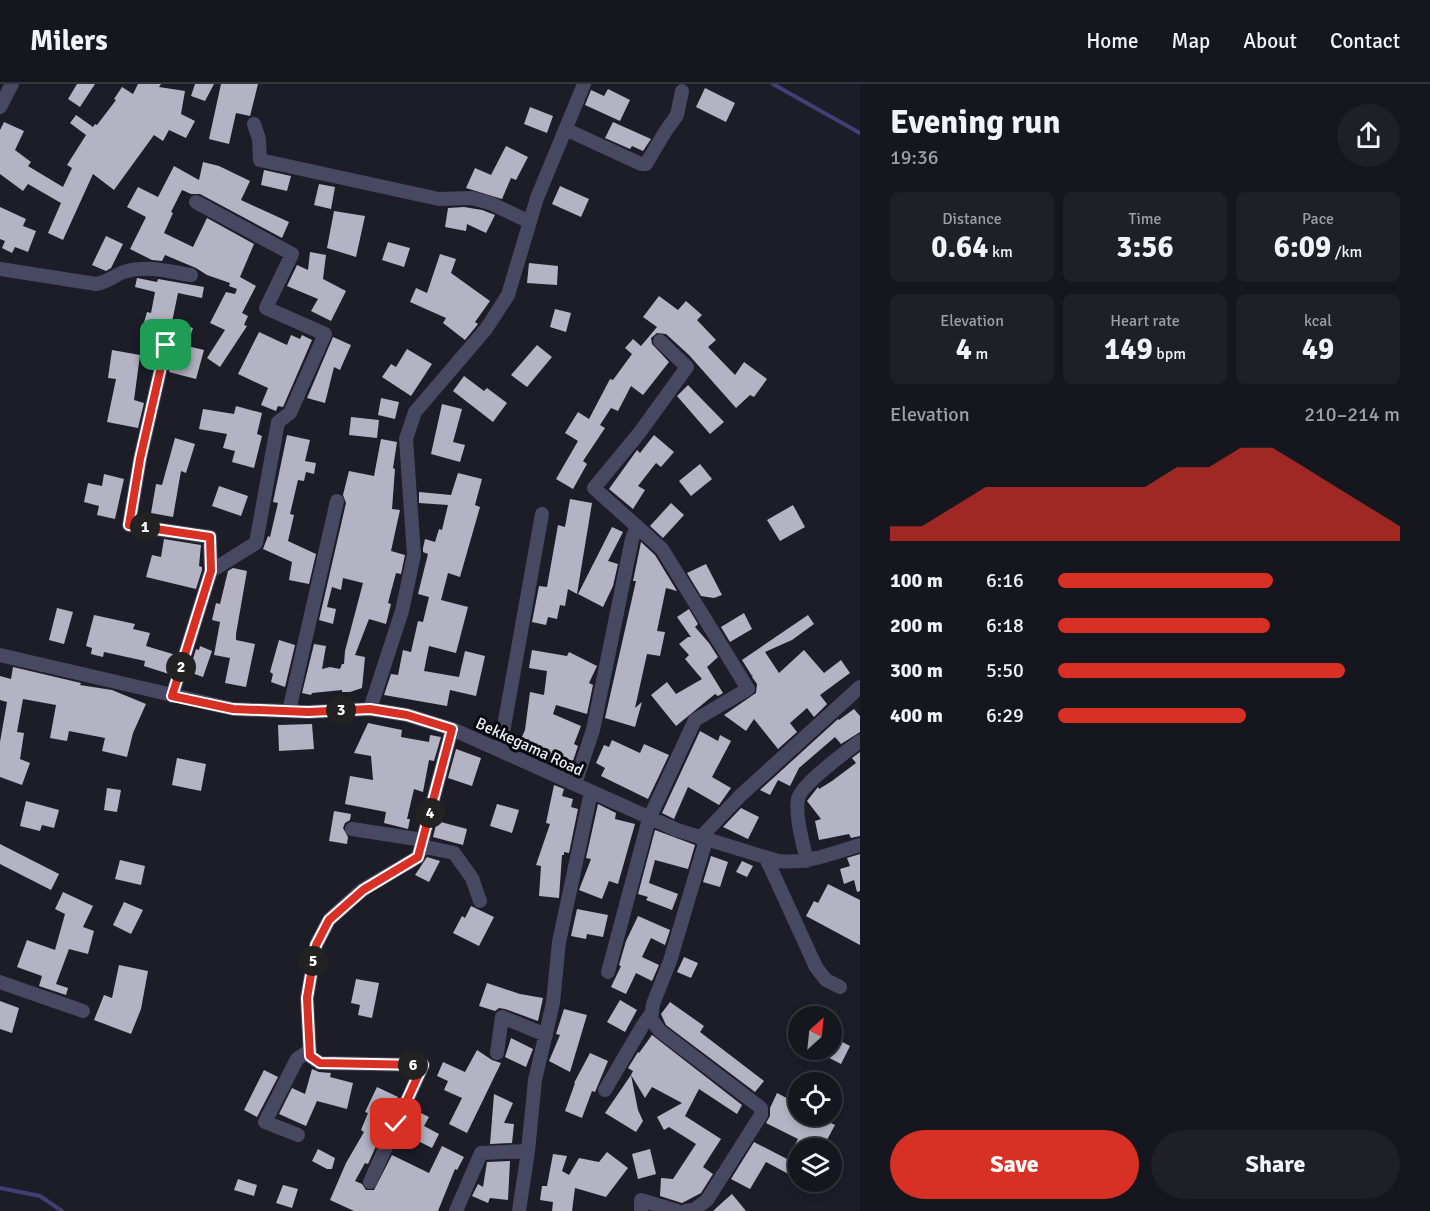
<!DOCTYPE html>
<html lang="en">
<head>
<meta charset="utf-8">
<style>
  body { margin:0; font-family:Signika,sans-serif; background:#1f1f27; color:#f1f3f6; height:100vh; display:flex; flex-direction:column; font-size:22px; white-space:nowrap }
  * { box-sizing:border-box; margin:0 }
  p { font-size:20px; color:#9e9fa4 }
  .icon { flex:none; width:33px; height:33px; fill:none; stroke:currentColor; stroke-width:2; stroke-linecap:round; stroke-linejoin:round }
  .map { position:relative; flex:1; overflow:hidden }
  .details { display:flex; flex-direction:column; background:#16161e; width:570px }
  .details>* { flex:none }
  .needle { width:39px; rotate:27deg }
  .fabs { position:absolute; left:788px; top:922px; display:grid; gap:12px }
  .fabs a { display:grid; place-items:center; width:54px; height:54px; border-radius:50%; background:#16161e; box-shadow:0 3px 9px #0003,0 0 0 2px #35353c; font-size:30px }
  .pin { position:absolute; display:grid; place-items:center; width:51px; height:51px; color:#fff; margin:-26px; border-radius:12px; box-shadow:0 3px 9px #0006 }
  .km { position:absolute; width:30px; height:30px; margin:-15px; border-radius:50%; background:#222; color:#fff; font-size:16px; line-height:30px; text-align:center }
  .round { display:grid; place-items:center; flex:none; width:63px; height:63px; border-radius:32px; background:#1f1f27 }
  .overview { display:flex; align-items:center; justify-content:space-between; height:102px; padding:0 30px }
  h1 { font-size:33px; font-weight:700; line-height:45px }
  .metrics { display:grid; grid-template-columns:repeat(3,1fr); gap:9px; height:102px; padding:6px 30px }
  .metrics div { display:grid; align-content:center; border-radius:9px; background:#1f1f27; text-align:center }
  .metrics b { font-size:30px; font-weight:700 }
  .metrics small { font-size:16px; font-weight:400 }
  .metrics p { font-size:16px }
  .chart { height:168px; padding:12px 30px }
  .chart p { display:flex; justify-content:space-between }
  .chart svg { width:100%; height:108px; margin-top:6px; fill:#d93025; opacity:.7 }
  .cta { display:flex; gap:12px; margin-top:auto; padding:12px 30px }
  .cta a { flex:1; height:69px; border-radius:36px; background:#d93025; color:#fff; font-size:24px; font-weight:700; line-height:69px; text-align:center }
  .cta a+a { background:#1f1f27; color:#f1f3f6 }
  ul { padding:0 30px; list-style:none; font-size:20px }
  li { display:grid; grid-template-columns:96px 72px 1fr; align-items:center; height:45px }
  li i { height:15px; border-radius:8px; background:#d93025 }
  header { display:flex; align-items:center; gap:36px; box-sizing:border-box; height:84px; padding:0 30px; background:#16161e; border-bottom:2px solid #35353c }
  header strong { font-size:28px }
  nav { display:flex; gap:33px; margin-inline-start:auto; font-size:21px }
  main { display:flex; flex:1; min-height:0 }
  .map>svg:first-child { display:block }
</style>
</head>
<body>
<header>
<strong>Milers</strong>
<nav><a>Home</a><a>Map</a><a>About</a><a>Contact</a></nav>
</header>
<main>
<div class="map">
<svg width="860" height="1127" viewBox="0 0 860 1127">
  <rect width="100%" height="100%" fill="#1d1d28"/>
  <g fill="none" stroke-linecap="round" stroke-linejoin="round">
    <path stroke="#433e77" stroke-width="4" d="M773,0L860,49
      M0,1104L40,1112L62,1127"/>
  </g>
  <path fill="#b3b3c3" d="M77,0H95L80,23L68,15Z
    M138,0H161L159,3L185,7L181,30L195,37L186,54L169,46L163,57L154,51L114,106L93,90L63,156L48,149L61,119L28,100L23,107L0,90V46L4,38L24,47L15,66L31,78L28,82L63,103L72,84L67,81L86,51L70,39L76,31L93,43L95,40L97,41L116,16L114,15L122,3L133,10Z
    M195,0H214L205,17L191,12Z
    M221,0H258L250,32L236,29L229,60L209,55Z
    M705,4L735,19L726,38L696,23Z
    M608,5L630,16L620,37L585,21L591,6L604,12Z
    M530,23L553,32L547,49L524,40Z
    M613,38L651,55L643,67L632,62L630,65L605,54Z
    M506,62L528,73L516,96L511,94L502,115L466,104L475,84L491,91Z
    M203,78L219,82L250,97L241,116L289,138L282,154L200,110H191L182,106L171,128L173,129L164,149L193,163L207,134L254,160L240,193L256,202L242,229L248,232L244,241L247,242L220,283L207,274L225,246L210,239L226,208L235,210L237,205L229,202L230,199L207,191L196,184L165,171L162,177L152,176L130,165L146,133L127,123L138,103L158,113L174,82L199,96Z
    M264,86L291,92L287,107L261,101Z
    M319,100L335,103L331,125L314,121Z
    M560,102L589,115L581,133L552,120Z
    M0,123L26,135L23,142L36,147L28,168L15,163L12,169L2,164L5,157L0,155Z
    M464,123L482,126L495,131L486,149L467,140L466,147L445,143L448,124Z
    M334,127L365,132L356,173L327,164Z
    M106,152L123,160L111,184L106,187L92,181Z
    M388,158L410,164L404,183L382,176Z
    M310,168L326,171L323,195L346,207L331,237L311,227L318,215L287,202L297,181L308,186Z
    M440,170L456,175L451,189L490,217L475,238L478,240L465,256L443,239L446,234L410,218L416,204L427,209Z
    M529,179L558,182L557,201L527,199Z
    M137,194L157,198L158,195L204,203L202,214L178,209L172,238L193,244L187,262L204,266L196,295L169,288L175,262L172,254L164,252L158,258L140,253L147,228L151,229L155,208L135,203Z
    M659,212L678,226L686,217L702,231L697,236L716,256L708,263L735,291L744,278L767,295L754,313L750,311L736,324L689,271L666,250L657,249L651,254L652,260L669,278L643,311L631,302L618,327L611,324L600,341L605,344L583,377L587,380L573,405L556,395L578,357L565,349L578,328L589,335L610,295L613,296L632,270L625,264L633,255L641,262L657,243L643,233Z
    M555,225L571,229L566,248L550,243Z
    M259,248L287,261L291,251L300,255L302,251L312,256L283,323L278,322L276,327L261,321L268,304L238,290Z
    M333,253L351,261L340,286L334,283L325,319L307,314Z
    M537,261L552,273L527,303L511,291Z
    M407,265L432,280L411,312L382,293L391,280L396,283Z
    M112,266L140,271L134,316L144,319L138,344L107,338L116,295L108,294Z
    M464,292L484,307L487,304L507,319L493,338L453,307Z
    M688,301L724,338L710,350L677,312Z
    M381,314L399,318L395,335L378,331Z
    M442,320L462,325L453,358L465,361L460,378L431,370Z
    M236,322L262,329L257,350L262,352L254,384L232,378L235,367L223,364L227,350L199,345L203,325L234,330Z
    M351,333L379,336L377,354L349,351Z
    M287,351L310,356L305,377L316,379L314,390L306,388L304,397L298,396L290,430L294,431L288,457L316,470L309,500L289,496L292,478L263,465L268,452L270,453L278,419L273,418Z
    M654,351L674,368L661,383L656,379L638,402L645,406L633,425L609,405L637,366L640,369Z
    M175,354L195,360L186,389L181,387L173,433L151,429L156,400L162,401Z
    M381,355L397,358L393,384L395,385L392,425L400,426L391,467L405,471L401,490L396,489L388,519L391,520L386,540L369,535L355,571L365,573L362,604L350,608H342V606L312,609L311,611L302,609L314,560L326,562L322,585L330,583L340,585L342,580H344L345,567L363,499L343,494L341,506L332,503L327,523L336,525L333,540L319,536L346,419L343,411L349,387L374,392Z
    M700,380L712,395L691,412L679,397Z
    M458,389L482,395L475,421L480,423L460,493L448,489L441,516L468,523L456,569L429,562L424,587L459,593L465,567L485,572L476,612L450,606L447,622L384,611L391,590L398,591L403,566L411,568L418,537L423,538L429,513L418,510L428,470L423,468V464L425,455L435,458L439,445L442,446L448,421L419,419V408L451,411Z
    M104,390L124,395L115,435L97,431L99,422L84,418L88,399L102,402Z
    M219,402L248,412L241,432L212,422Z
    M570,415L592,419L577,510L568,505L565,522L560,521L557,535L548,533L546,541L532,538L539,502L547,503L558,441L565,443Z
    M671,419L684,431L663,454L650,442Z
    M793,421L805,443L780,457L767,436Z
    M612,443L623,448L608,477L618,480L613,502L603,523L578,510Z
    M164,455L201,461L199,482L202,483V486L196,505L146,493L152,471L161,473Z
    M641,458L655,471L677,507L666,504L657,547L665,548L660,572L647,570L635,624L642,618L635,643L605,634L636,497H633Z
    M706,480L722,511L714,514L701,512L687,489Z
    M233,484L247,487L236,550V556L255,560L246,603L225,599L230,574L214,571L220,538L212,536L216,519L220,520L228,487Z
    M57,524L73,528L64,560L49,556Z
    M689,525L698,540L695,543L709,559L718,573L707,583L723,609L718,612L715,610L676,642L651,611L667,598L676,610L702,595L685,575L689,571L679,560L688,553H691L677,533Z
    M744,529L752,545L730,558L721,543Z
    M94,531L135,540L133,545L150,549L146,562L176,571L169,590L144,582L145,577L104,568L103,573L91,570L92,564L86,562Z
    M808,531L814,540L792,556L765,568L779,589L804,566L824,589L841,576L850,589L820,611L827,620L814,633L807,624L790,639L797,648L778,665L754,635L746,647L724,631L756,609L757,600L752,593L753,591L752,592L742,576Z
    M279,556L295,561L285,603L271,598L273,590L270,588Z
    M200,562L212,567L203,593L189,588L196,565L199,566Z
    M532,566L567,572L569,568L597,582L589,599L593,601L587,630L556,621L553,630L581,642L574,660L578,662L570,686L568,685L567,687L517,664L525,646L530,608L544,611L547,587L529,584Z
    M13,583L81,599L80,601L112,606L146,620L133,649L127,673L102,667L105,654L69,647L67,657L50,654L56,621L23,615L17,648L24,649L20,675L30,679L22,701L0,693V658L7,618L0,616V592L11,595Z
    M854,625L860,632V648L841,660L835,653L799,684L790,702L778,696L770,711L760,706L838,635L839,636Z
    M368,639L402,646L401,653L429,658L430,651L441,653L434,677L429,676L423,708L414,705L407,735H410L408,745L384,739L386,728L345,720L350,692L373,696L371,672L354,669Z
    M312,640L314,665L279,667L278,641Z
    M700,647L718,657L720,651L731,657L712,693L731,704L719,721L688,703L674,735L662,729Z
    M612,656L640,669L644,660L669,671L648,715L601,692L605,684L596,679L604,661L609,663Z
    M456,665L481,674L472,702L448,694Z
    M860,668V752L851,754L849,750L819,756L815,737L821,735L807,717L818,703L819,705L832,697L856,679L852,674Z
    M177,674L206,680L201,707L172,701Z
    M554,701L564,705L562,712L573,715L571,723L578,725L569,769L564,768V771H562L559,814L539,812L541,782L536,781L550,740L546,739Z
    M107,704L121,706L117,728L104,726Z
    M26,717L59,726L54,744L42,741L40,747L20,742Z
    M497,720L519,726L512,749L490,742Z
    M598,720L616,729L615,735L635,740L618,800L609,797L602,815L579,806L591,775L586,774Z
    M741,724L759,733L748,755L723,743Z
    M334,727L351,730L350,736L345,739L343,744L348,753L347,760L329,757Z
    M437,737L467,745L463,761L433,753Z
    M655,746L695,761L688,785L655,776L649,799L678,810L672,826L646,816L648,813L638,810Z
    M0,760L59,790L51,806L0,780Z
    M860,770V807L857,808L854,796L844,800L840,785L850,782L847,774Z
    M711,772L728,778L720,803L703,798Z
    M427,773L440,777L429,798L415,791Z
    M120,776L145,782L141,801L115,795Z
    M742,777L753,782L747,793L736,788Z
    M828,800L860,816V861L806,832L814,817L818,819Z
    M63,808L93,822L83,843L94,847L88,870L69,865L56,900L68,904L66,911L39,902L42,892L17,883L27,856L55,866L65,830L55,825Z
    M124,818L143,826L131,850L113,841Z
    M471,822L494,833L479,862L453,849L462,832L465,834Z
    M577,825L608,831L603,853L587,850L586,855L571,852Z
    M638,832L670,846L665,861L651,854L642,873L659,881L652,897L636,889L626,910L611,903L621,882L619,881L626,857Z
    M684,873L698,879L691,894L677,888Z
    M119,881L148,887L141,925L131,950L94,936L104,911L112,914Z
    M356,895L379,899L372,934L358,931L360,921L351,919Z
    M487,899L520,910L543,914L538,937L505,925L499,924L495,927L479,922Z
    M620,916L637,926L625,948L607,938Z
    M0,917L19,924L12,949L0,945Z
    M670,918L704,942L700,948L764,997L755,1008L666,941L661,930Z
    M564,925L587,931L570,988L549,977L560,951L556,950Z
    M652,951L742,1021L737,1030L699,1005L685,1032L721,1055L703,1083L713,1090L701,1109L682,1119L660,1112L661,1094L673,1095L696,1060L669,1043L664,1046L657,1033L682,1019L652,1003L645,1014L631,991L633,987L628,984L638,968L639,969Z
    M831,952L850,962L841,980L814,966H831Z
    M511,954L533,965L526,983L505,973Z
    M477,966L492,976L501,979L467,1049L449,1040L462,1014L444,1006L448,997L437,992L443,978L465,988Z
    M590,969L608,977L595,1008L592,1007L582,1034L565,1027L575,999H574Z
    M312,985L319,988L331,989L330,993L353,999L347,1025L317,1017L306,1042L279,1030L292,1004L305,1010Z
    M264,986L278,993L257,1033L244,1026Z
    M631,991L638,1026L643,1037L636,1048L605,1029Z
    M377,1003L398,1013L368,1080L365,1079L355,1097L362,1100L366,1106H374L392,1071L429,1089L442,1062L464,1073L457,1086L455,1085L438,1127H354L330,1116L346,1079L364,1048L361,1046L368,1029L365,1028Z
    M777,1009L798,1020V1032H817L835,1041L822,1065H798V1095L766,1078L750,1105L731,1095L754,1058L787,1075L798,1055L766,1039L770,1032V1024Z
    M494,1010L513,1019L504,1039L514,1040L512,1059L490,1060Z
    M419,1028L429,1033L424,1042L439,1050L432,1064L408,1052Z
    M318,1065L335,1074L332,1085H327L312,1077Z
    M650,1065L656,1090L638,1095L632,1070Z
    M607,1068L628,1084L606,1113L575,1104L572,1127H552L553,1118L540,1116L542,1102H547L553,1070L567,1072L562,1087L569,1091L579,1074L599,1078Z
    M510,1077L508,1116L490,1114L488,1119L472,1112L478,1100L483,1103L487,1078Z
    M238,1095L257,1101L254,1112L234,1106Z
    M283,1101L298,1105L292,1124L276,1119Z
    M732,1110L746,1127H713L725,1116Z"/>
  <g fill="none" stroke-linecap="round" stroke-linejoin="round">
    <path stroke="#494862" stroke-width="14" d="M0,23L12,0
      M254,40L259,55L260,76L439,115L472,114L490,119L530,138
      M565,45L641,80H646L665,48L677,31L682,7
      M0,185L96,200C110,198 115,190 127,187C146,181 172,188 191,191
      M166,261L140,375L129,441L210,453L211,487
      M0,571L233,625L308,628L370,625L407,631L452,645L677,746L778,777C807,780 833,769 860,761
      M172,612L211,487L256,459L278,338L290,329L325,250L266,224L292,170L196,118
      M370,625L402,527L414,471L406,355L415,328L486,245L508,211L537,114L584,0
      M289,627L337,417
      M500,665L542,430
      M575,700L593,646L632,455L637,442
      M352,745L423,756
      M700,754L741,711L860,603
      M421,762L454,769L472,794L480,817
      M766,774L816,883L826,896L840,903
      M807,777C803,760 795,732 798,715C801,700 846,668 860,657
      M608,888L649,735L695,636L748,605L662,465L594,404L640,348L687,283L660,257
      M0,898L83,927
      M497,969L502,933L546,951
      M605,1006L643,941L651,930
      M298,1051L265,1038L297,975L310,966
      M370,1098L423,981L320,979L310,972L307,914L316,861L329,836L362,806L418,773L452,645
      M456,1127L481,1069L528,1067L535,996L553,919L559,858L591,708
      M519,1127L528,1067
      M641,1127V1116L677,1127
      M685,1127L695,1125L707,1116L761,1031V1024L660,947L651,935L653,920L670,877L706,756"/>
  </g>
  <g fill="none" stroke-linecap="round" stroke-linejoin="round">
    <defs>
      <path id="route" d="M166,261L140,375L129,441L210,453L211,487L172,612L233,625L308,628L370,625L407,631L452,645L418,773L363,806L329,836L316,861L307,914L310,972L320,979L423,981L396,1040"/>
    </defs>
    <use href="#route" stroke="#fff" stroke-width="12"/>
    <use href="#route" stroke="#d93025" stroke-width="8"/>
  </g>
  <g text-anchor="middle" stroke-width="6" stroke-linejoin="round" paint-order="stroke">
    <g font-size="16" fill="#ecedf5" stroke="#08080c">
      <text transform="translate(530 662) rotate(25)" y="6">Bekkegama Road</text>
    </g>
  </g>
</svg>
<div class="fabs">
<a><svg class="needle" viewBox="-14 -14 28 28"><path d="M0-13l5 13h-10z" fill="#e53935"/><path d="M0 13l5-13h-10z" fill="#9e9fa4"/></svg></a>
<a><svg class="icon" aria-label="locate" viewBox="0 0 24 24"><circle cx="12" cy="12" r="6"/><path d="M12 2v4M12 18v4M2 12h4M18 12h4"/></svg></a>
<a><svg class="icon" aria-label="layers" viewBox="0 0 24 24"><path d="M12 4l9 5-9 5-9-5zM3 14l9 5 9-5"/></svg></a>
</div>
<div class="pin" style="left:166px;top:261px;background:#1e9e55"><svg class="icon" aria-label="arrive" viewBox="0 0 24 24"><path d="M6 21V4h12l-3 4 3 4H6"/></svg></div>
<div class="pin" style="left:396px;top:1040px;background:#d93025"><svg class="icon" aria-label="check" viewBox="0 0 24 24"><path d="M5 12l5 5 9-10"/></svg></div>
<b class="km" style="left:145px;top:443px">1</b>
<b class="km" style="left:181px;top:583px">2</b>
<b class="km" style="left:341px;top:626px">3</b>
<b class="km" style="left:430px;top:729px">4</b>
<b class="km" style="left:313px;top:877px">5</b>
<b class="km" style="left:413px;top:981px">6</b>
</div>
<section class="details">
<div class="overview"><div><h1>Evening run</h1><p>19:36</p></div><a class="round"><svg class="icon" aria-label="share" viewBox="0 0 24 24"><path d="M12 15V3M7 8l5-5 5 5M5 13v7h14v-7"/></svg></a></div>
<div class="metrics">
<div><p>Distance</p><b>0.64<small> km</small></b></div>
<div><p>Time</p><b>3:56</b></div>
<div><p>Pace</p><b>6:09<small> /km</small></b></div>
</div>
<div class="metrics">
<div><p>Elevation</p><b>4<small> m</small></b></div>
<div><p>Heart rate</p><b>149<small> bpm</small></b></div>
<div><p>kcal</p><b>49</b></div>
</div>
<div class="chart"><p><span>Elevation</span>210–214 m</p>
<svg viewBox="0 0 160 44" preserveAspectRatio="none"><path d="M0 44V38L10 38L20 30L30 22L40 22L50 22L60 22L70 22L80 22L90 14L100 14L110 6L120 6L130 14L140 22L150 30L160 38V44z"/></svg>
</div>
<ul>
<li><b>100 m</b>6:16<i style="width:63%"></i></li>
<li><b>200 m</b>6:18<i style="width:62%"></i></li>
<li><b>300 m</b>5:50<i style="width:84%"></i></li>
<li><b>400 m</b>6:29<i style="width:55%"></i></li>
</ul>
<div class="cta"><a>Save</a><a>Share</a></div>
</section>
</main>
</body>
</html>
